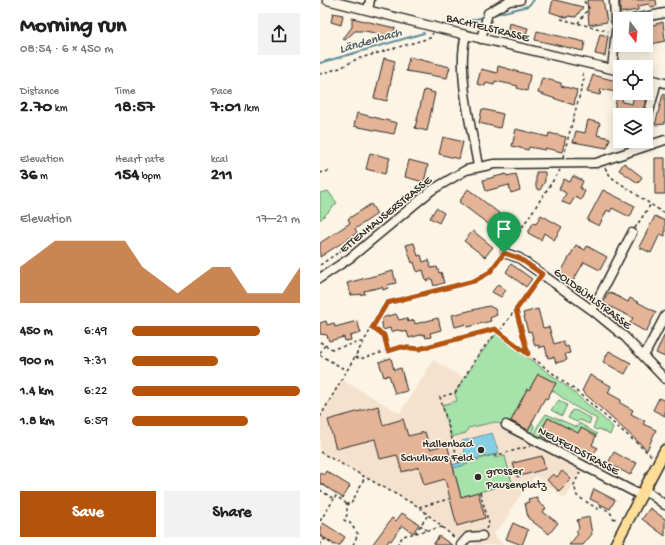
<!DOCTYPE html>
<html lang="en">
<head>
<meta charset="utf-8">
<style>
  body { margin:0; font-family:"Gochi Hand",sans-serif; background:#f2f2f2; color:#222; height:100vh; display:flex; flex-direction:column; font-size:15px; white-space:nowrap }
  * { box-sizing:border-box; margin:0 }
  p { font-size:13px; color:#767676 }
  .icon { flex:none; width:22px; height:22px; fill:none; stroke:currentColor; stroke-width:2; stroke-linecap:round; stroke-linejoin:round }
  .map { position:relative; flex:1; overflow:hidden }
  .panel { display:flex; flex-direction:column; background:#fff; width:320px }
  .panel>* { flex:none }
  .needle { width:26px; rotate:164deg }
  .fabs { position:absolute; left:293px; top:12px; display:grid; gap:8px }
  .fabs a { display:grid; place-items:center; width:40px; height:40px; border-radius:0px; background:#fff; box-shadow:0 2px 10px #0003; font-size:20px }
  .pin { position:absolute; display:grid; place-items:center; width:34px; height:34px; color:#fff; margin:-41px -17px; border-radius:50% 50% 50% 0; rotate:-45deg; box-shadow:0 0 4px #0007 }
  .pin .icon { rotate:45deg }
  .round { display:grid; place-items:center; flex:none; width:42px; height:42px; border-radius:0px; background:#f2f2f2 }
  .overview { display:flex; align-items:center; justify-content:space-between; height:68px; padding:0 20px }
  h1 { font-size:22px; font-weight:700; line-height:30px }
  .figures { display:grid; grid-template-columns:repeat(3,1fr); gap:6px; height:68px; padding:4px 20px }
  .figures div { display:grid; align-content:center }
  .figures b { font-size:17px; font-weight:700 }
  .figures small { font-size:11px; font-weight:400 }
  .figures p { font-size:11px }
  .chart { height:112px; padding:8px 20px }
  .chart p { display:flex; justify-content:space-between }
  .chart svg { width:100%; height:72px; margin-top:4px; fill:#b45309; opacity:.7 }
  .cta { display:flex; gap:8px; margin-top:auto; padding:8px 20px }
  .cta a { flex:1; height:46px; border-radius:0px; background:#b45309; color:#fff; font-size:16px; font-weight:700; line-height:46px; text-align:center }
  .cta a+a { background:#f2f2f2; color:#222 }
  ul { padding:0 20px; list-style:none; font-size:13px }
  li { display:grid; grid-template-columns:64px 48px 1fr; align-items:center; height:30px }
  li i { height:10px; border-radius:5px; background:#b45309 }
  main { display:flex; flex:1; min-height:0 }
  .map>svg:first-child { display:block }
</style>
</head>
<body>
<main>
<section class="panel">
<div class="overview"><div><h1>Morning run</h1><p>08:54 · 6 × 450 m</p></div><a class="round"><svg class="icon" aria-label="share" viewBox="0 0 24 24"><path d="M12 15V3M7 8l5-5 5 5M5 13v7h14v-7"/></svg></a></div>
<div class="figures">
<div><p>Distance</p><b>2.70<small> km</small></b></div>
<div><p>Time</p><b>18:57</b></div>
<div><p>Pace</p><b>7:01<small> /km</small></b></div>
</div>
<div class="figures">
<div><p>Elevation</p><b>36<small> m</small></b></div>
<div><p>Heart rate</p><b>154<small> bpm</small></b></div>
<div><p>kcal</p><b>211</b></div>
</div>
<div class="chart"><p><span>Elevation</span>17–21 m</p>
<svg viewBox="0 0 160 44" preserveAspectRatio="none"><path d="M0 44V22L10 14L20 6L30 6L40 6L50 6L60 6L70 22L80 30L90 38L100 30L110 22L120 22L130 38L140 38L150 38L160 22V44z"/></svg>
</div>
<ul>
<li><b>450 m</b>6:49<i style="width:76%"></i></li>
<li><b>900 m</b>7:31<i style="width:51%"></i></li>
<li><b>1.4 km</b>6:22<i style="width:100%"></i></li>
<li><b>1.8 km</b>6:59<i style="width:69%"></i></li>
</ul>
<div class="cta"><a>Save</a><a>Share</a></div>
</section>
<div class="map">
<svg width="345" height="545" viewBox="0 0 345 545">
  <rect width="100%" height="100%" fill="#fcf5e5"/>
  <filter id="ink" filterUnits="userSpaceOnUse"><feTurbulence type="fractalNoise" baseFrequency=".025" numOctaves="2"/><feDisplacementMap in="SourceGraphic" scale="8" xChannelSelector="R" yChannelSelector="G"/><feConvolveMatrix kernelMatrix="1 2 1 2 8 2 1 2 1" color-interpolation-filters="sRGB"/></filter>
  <g filter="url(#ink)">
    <path fill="#f5e2ce" d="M179,332L219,362L182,409L185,426L262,465L246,499L215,476L189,511L191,513L174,534L183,545H155L148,537L142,544L99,507L0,452V417L21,379L80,413L113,360L144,378L172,338Z"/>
    <path fill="#a5e3aa" stroke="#68876a" d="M8,191L17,203L0,220V193Z
      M176,334L249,388L293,427L290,435L279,429L276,430L273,428L277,419L252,405L232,390L236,383L218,374L209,390L207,389L191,421L208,430L212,423L214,426L212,436L175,422L148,428L146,433L131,437L122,405L137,401L135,393L159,356Z
      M239,400L247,405L242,416L231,410Z
      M252,410L257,411L271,419L269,424L260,420L257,422L248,418Z
      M226,414L257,427L259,423L277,434L276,436L261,428L258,433L228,418L221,430L224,432L222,436L229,440L227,443L215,435L217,427Z
      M174,455L175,458L185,456L192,483L141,497L133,468L148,464V462Z"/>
    <path fill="#85cfe6" stroke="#618d9b" d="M172,433L179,453L148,461V464L133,468L132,465L142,462L140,455L145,454L142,441Z"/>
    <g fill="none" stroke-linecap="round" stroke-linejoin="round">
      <path stroke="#618d9b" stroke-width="2" d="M172,15L208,6L214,0
        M149,21L163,17
        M0,63L104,33"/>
    </g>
    <path fill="#e5b497" stroke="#2b2b2b" d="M233,0H235L263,7L256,17L248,16V18L230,12Z
      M267,0H283L287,22L269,25Z
      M300,0H336L337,6L330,7L329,4L318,6V10L300,13Z
      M13,13L23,15L21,25L11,22Z
      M32,18L75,28L73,37L45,31H35L25,40L23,39L32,27Z
      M343,22L345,41L331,44L326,27Z
      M189,23L208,28L205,38L187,33Z
      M217,31L265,42L263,51L215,40Z
      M280,34L288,36L285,56L275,54Z
      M89,57L130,67L127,78L86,71Z
      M64,58L75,61L67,101L54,98Z
      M178,66L210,75L207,91L197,88L198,86L175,81L174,85L166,83L165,86L157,84L161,69L177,73Z
      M273,75L300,82V93L281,89L280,95L267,92Z
      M222,78L241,83V86L257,90L254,105L218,93Z
      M104,90L115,93L107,131L95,128Z
      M298,93H303L302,102L312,104L315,93H327L322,115L300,116L293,114Z
      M343,94H345V124L335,125Z
      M162,109L183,114L180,128L159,123Z
      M37,113L77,123L74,134L34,126Z
      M268,120L280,123L277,135L290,138L287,148L253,142L256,131L265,133Z
      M196,129L228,137L229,133L246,137L242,152L225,148V150L209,147L208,150L192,146Z
      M123,137L143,142L139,159L119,154Z
      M50,153L70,158L65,174L46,169Z
      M335,158H345V194H335Z
      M89,160L108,165L104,182L85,177Z
      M304,163L322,177L318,183L299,170Z
      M216,172H225V181L220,190L216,188Z
      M186,174L187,176L196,174L200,190L191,193L189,185L166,191L163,180Z
      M253,176L263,181L260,188L265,191L261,200L255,197L250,205L242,202L246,193L239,189L244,179L250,182Z
      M148,189L193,224L184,236L139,202Z
      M283,190L315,206L310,217L292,208L290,212L287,210L279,226L267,220Z
      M51,204L57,214L35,229L37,233L0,257V243L30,223L28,219Z
      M116,208L124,213L119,223L110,218Z
      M221,215L242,227L234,240L224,233L221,240L208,233L213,223L216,224Z
      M335,216L345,221V236L340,234L331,253L319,247Z
      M153,231L173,247L165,257L144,241Z
      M94,243L98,256L101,255L103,262L109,260L111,268L117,267L119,273L121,272L124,283L114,286L112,279L106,281L103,270L97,272L94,262L92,263L86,245Z
      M256,245L265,250L267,246L287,257L280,270L264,262L253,281L240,274Z
      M191,264L212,279L206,287L186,272Z
      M73,271L76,283L67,285L68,288L63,290L62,287L44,291L45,294L31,295L27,283Z
      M178,284L186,290L181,297L172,292Z
      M289,292L308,302L310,298L336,312L326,332L310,323L313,318L283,303Z
      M169,306L175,309L177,315L170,318L171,321L147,327L146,324L135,327L132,315Z
      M218,309L223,328L229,327L234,344L243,341L245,347L248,346L250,353L245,354L247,360L236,363L234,357L228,358L225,346L219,348V345L215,346L211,331L208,332L203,313Z
      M76,314L79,320L87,318L88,322L94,320L95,324L118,318L121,330L110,333L111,337L106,338L104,334L89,338L87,332L77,330L71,332L70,328L63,330L61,318Z
      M6,321L7,325L14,323L15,327L37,321L41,333L30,336L31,340L25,341L24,337L9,341L7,335L0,334V323Z
      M345,334V357L336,353Z
      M289,351L311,363L305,374L283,362Z
      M71,358L74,370L81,368L87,391L75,394L69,375L64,377L59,362Z
      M218,374L236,383L227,399L225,398L208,430L191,421L207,389L209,390Z
      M270,375L291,386L288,393L301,400L300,403L313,410L311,414L325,421L323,424L336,430L327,450L262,391Z
      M339,398L345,401V416L333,410Z
      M58,406L63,425L83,419L88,436L105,432L110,449L127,444L141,497L158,492L165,518L137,526L125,479L104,485L99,467L82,472L77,455L60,459L55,439L16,449L8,420Z
      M228,418L258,433L261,428L276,436L272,445L278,448L272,455L252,445L249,450L222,436L224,432L221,431Z
      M294,452L308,460L317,463L310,475L288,463Z
      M222,456L225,469L197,477L193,463Z
      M6,471L30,486L23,498L0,483V472L4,475Z
      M242,471L251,479L239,491L227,480L233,474L237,477Z
      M274,489L295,500L290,509L270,499Z
      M217,497L219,503L226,508L223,512L238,523L229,534L208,518L205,503L209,502L208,499Z
      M330,508L345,519V536L322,519Z
      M82,513L99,524L93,533L82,525L71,541L69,540L66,545H52L72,518L76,521Z
      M269,517L272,534L263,545H249L258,534L256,532L259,528L257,520Z
      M3,523L25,537L20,545H15L0,535V528Z
      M193,523L208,530L202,545L186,539Z
      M119,536L132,545H113Z"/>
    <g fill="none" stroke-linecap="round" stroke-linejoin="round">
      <defs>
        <path id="minor" d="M7,0L146,35L300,71
          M294,0L295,19L298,26
          M48,10L50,0
          M314,19L345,13
          M146,35C136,70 152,130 158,166
          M161,39L168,13L189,1L200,0
          M292,69L296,31L300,24
          M326,78L345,83
          M326,123L337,81
          M185,253L199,258L272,310L305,337L345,379
          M0,278L30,258L112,190L146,170L174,164L276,163L345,140
          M272,310L312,233
          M324,356L345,316
          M186,425L322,496
          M325,490L345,505
          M141,545L148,537L162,536"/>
        <path id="major" d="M295,545L345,450"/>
      </defs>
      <use href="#minor" stroke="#2b2b2b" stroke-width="11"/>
      <use href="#major" stroke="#2b2b2b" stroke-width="13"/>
      <path stroke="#2b2b2b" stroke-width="1.5" stroke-dasharray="3 3" stroke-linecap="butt" d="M241,19L288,31
        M258,23L269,8L263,0
        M0,74L20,68L37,59L110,38L113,33
        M243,157L264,79L262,70
        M285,168L291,177L345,214
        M0,173L9,171
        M315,228L331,204
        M189,247L240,170
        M0,265L32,243L45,230L58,224
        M196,310L208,354
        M52,328L64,335L69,351
        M0,342L12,349L45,341
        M0,353L5,345
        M0,355L26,370
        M36,357L40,359L81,347L99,349L175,329L256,391L333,457
        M0,417L65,305L154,281L170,272L181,258
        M0,452L99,507L136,539
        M174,456L211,446
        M139,463L120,397L135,393C146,375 162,344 179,332L217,280
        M260,472L254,485L257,496L278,509L280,506C285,509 292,512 293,518L298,520
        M0,490L14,499L16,496L27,504
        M160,492L169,524L165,530
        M99,507L129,499
        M0,521L14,499
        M100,525L107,530
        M95,533L108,515
        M0,536L4,539
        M0,545L4,539L14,545
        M33,545L38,534L30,523L24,520L27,515V504H31L45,477
        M77,545L83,536L122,527"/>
      <use href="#minor" stroke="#fcf5e5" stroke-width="8"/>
      <use href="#major" stroke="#fedd96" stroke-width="10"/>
    </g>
  </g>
  <g fill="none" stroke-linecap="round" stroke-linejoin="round" filter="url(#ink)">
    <defs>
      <path id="route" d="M184,253L199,258L222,274L196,310L208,354L175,329L99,349L81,347L68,351L64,335L52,328L67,303L154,281L170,272Z"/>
    </defs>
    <use href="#route" stroke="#fff" stroke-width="8"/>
    <use href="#route" stroke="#b45309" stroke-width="5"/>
  </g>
  <g fill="#2b2b2b" stroke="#fcf5e5" stroke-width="1.5">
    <circle cx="161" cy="450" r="4"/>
    <circle cx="158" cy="477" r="4"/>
  </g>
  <g text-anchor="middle" stroke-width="3" stroke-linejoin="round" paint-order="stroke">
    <g font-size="12" fill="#2b2b2b" stroke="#fcf5e5">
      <text transform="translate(168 27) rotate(14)" y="4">BACHTELSTRASSE</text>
      <text transform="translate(65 214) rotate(-39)" y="4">ETTENHAUSERSTRASSE</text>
      <text transform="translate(273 298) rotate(37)" y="4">GOLDBÜHLSTRASSE</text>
      <text transform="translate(259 450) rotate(28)" y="4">NEUFELDSTRASSE</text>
    </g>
    <g font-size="12" fill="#2b2b2b" stroke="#fcf5e5" text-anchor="end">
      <text x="153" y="447">Hallenbad<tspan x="153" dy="14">Schulhaus Feld</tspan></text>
      <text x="166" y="474" text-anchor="start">grosser<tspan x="166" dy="14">Pausenplatz</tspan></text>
    </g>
    <g font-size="13" font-style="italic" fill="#465c63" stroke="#fcf5e5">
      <text transform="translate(50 39) rotate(-16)" y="5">Ländenbach</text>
    </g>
  </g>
</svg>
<div class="fabs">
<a><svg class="needle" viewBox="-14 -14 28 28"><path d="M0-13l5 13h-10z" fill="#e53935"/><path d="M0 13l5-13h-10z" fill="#767676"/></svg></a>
<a><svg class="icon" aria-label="locate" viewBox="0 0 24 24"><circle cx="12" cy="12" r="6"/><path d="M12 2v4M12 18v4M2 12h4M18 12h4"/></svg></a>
<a><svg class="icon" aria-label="layers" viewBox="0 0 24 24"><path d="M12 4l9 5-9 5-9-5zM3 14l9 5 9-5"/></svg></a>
</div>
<div class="pin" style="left:184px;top:253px;background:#1e9e55"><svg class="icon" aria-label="arrive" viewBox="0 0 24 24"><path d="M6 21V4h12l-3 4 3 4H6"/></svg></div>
</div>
</main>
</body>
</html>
